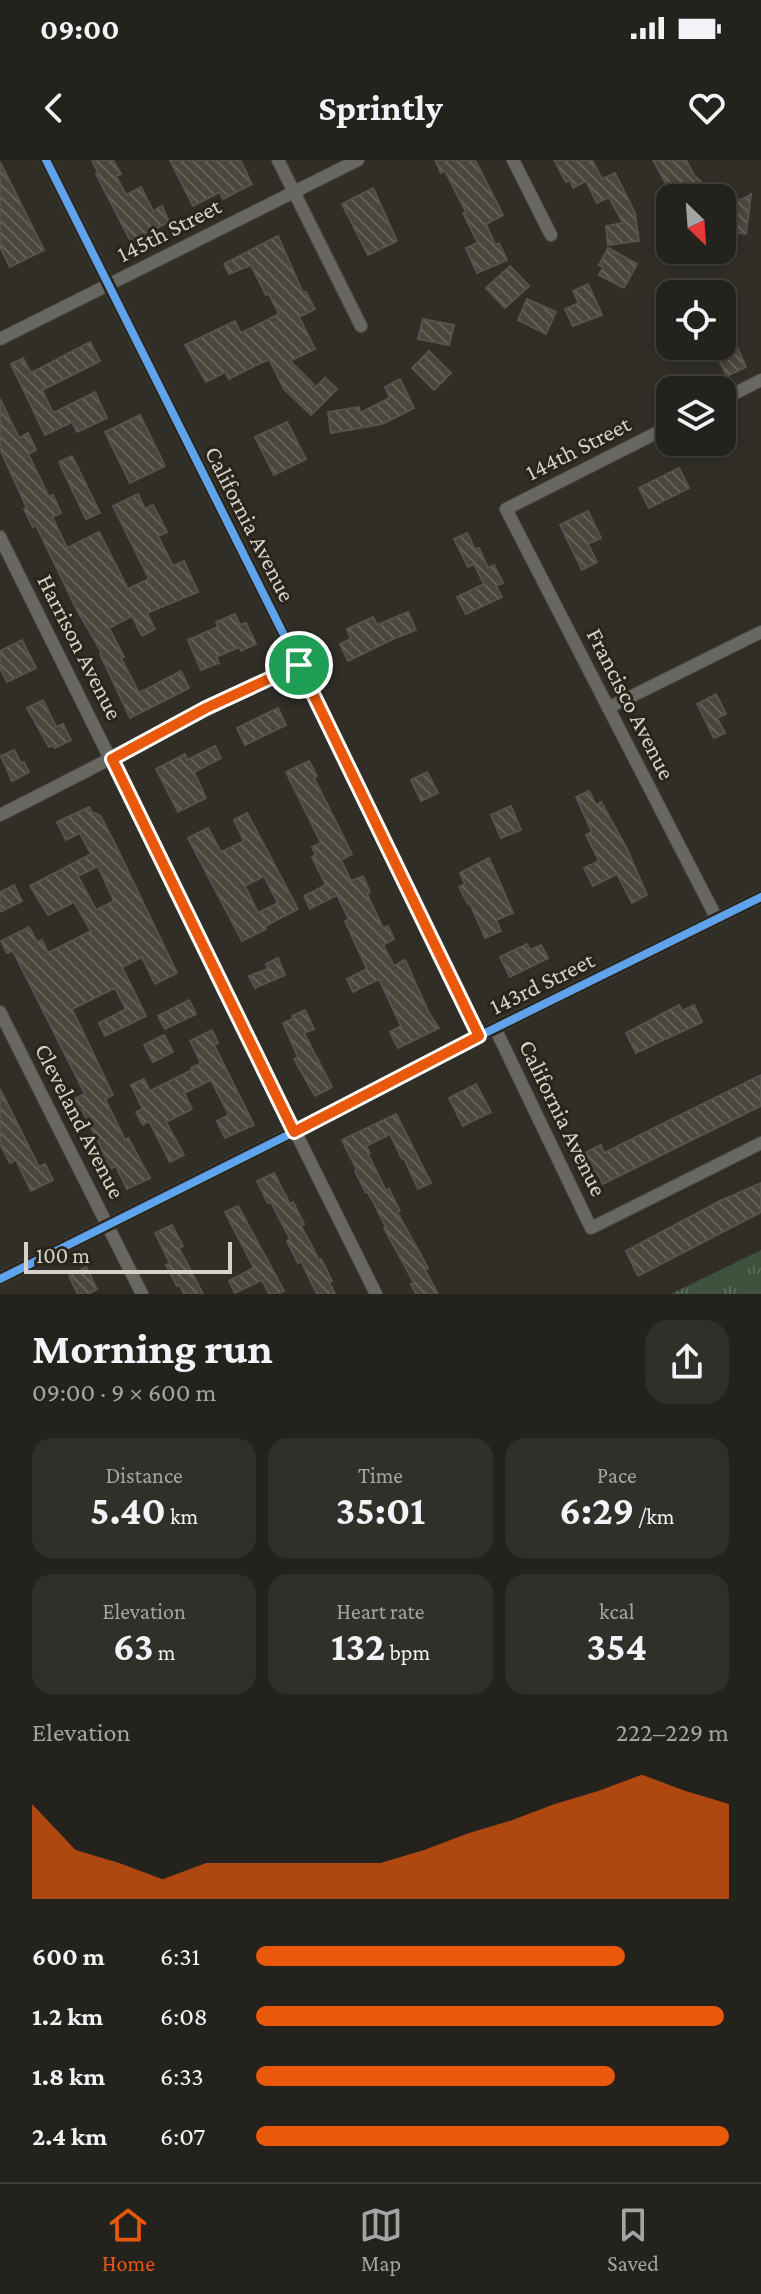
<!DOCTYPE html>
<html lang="en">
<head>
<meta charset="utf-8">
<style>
  body { margin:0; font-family:"Crimson Pro",serif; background:#302f2a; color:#f1f3f6; height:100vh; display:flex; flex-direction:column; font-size:30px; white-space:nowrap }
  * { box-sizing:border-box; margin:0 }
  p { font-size:26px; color:#a3a4a4 }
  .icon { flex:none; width:44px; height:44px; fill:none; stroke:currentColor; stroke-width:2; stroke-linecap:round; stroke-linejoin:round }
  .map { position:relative; height:1134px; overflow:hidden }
  .details { display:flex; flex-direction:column; background:#24221d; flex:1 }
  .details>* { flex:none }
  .needle { width:52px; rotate:155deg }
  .tools { position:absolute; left:656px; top:24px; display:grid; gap:16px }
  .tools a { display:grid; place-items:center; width:80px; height:80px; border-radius:16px; background:#24221d; box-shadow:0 4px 12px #0003,0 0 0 2px #413f3b; font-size:40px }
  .scale { position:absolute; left:24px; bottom:20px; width:208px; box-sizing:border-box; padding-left:8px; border:4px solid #d5d2ca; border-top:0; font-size:22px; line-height:28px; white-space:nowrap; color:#d5d2ca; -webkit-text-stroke:6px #2a251a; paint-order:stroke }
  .pin { position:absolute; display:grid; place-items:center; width:68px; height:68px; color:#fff; margin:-34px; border:4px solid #fff; border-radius:50%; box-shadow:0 2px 8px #0007 }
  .round { display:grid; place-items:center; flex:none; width:84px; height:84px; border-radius:24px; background:#302f2a }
  .head { display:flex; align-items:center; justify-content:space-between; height:136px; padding:0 32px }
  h1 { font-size:44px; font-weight:700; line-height:60px }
  .stats { display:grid; grid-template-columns:repeat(3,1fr); gap:12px; height:136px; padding:8px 32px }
  .stats div { display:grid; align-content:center; border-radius:20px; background:#302f2a; text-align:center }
  .stats b { font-size:40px; font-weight:700 }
  .stats small { font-size:22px; font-weight:400 }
  .stats p { font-size:22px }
  .chart { height:224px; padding:16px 32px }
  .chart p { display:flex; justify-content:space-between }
  .chart svg { width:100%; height:144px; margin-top:8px; fill:#ea580c; opacity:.7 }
  ul { padding:0 32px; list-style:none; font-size:26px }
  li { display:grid; grid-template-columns:128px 96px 1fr; align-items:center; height:60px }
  li i { height:20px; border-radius:10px; background:#ea580c }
  .status { display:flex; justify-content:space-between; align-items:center; height:56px; padding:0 40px; background:#24221d; direction:ltr }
  .status svg { height:22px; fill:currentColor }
  header { display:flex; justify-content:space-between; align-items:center; height:104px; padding:0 32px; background:#24221d; font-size:36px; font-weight:700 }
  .tab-bar { display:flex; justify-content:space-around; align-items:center; height:112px; border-top:2px solid #413f3b; background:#24221d; font-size:22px; color:#a3a4a4 }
  .tab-bar a { display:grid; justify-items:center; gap:4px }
  .tab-bar .active { color:#ea580c }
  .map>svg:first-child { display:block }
</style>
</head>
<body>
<div class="status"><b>09:00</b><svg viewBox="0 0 49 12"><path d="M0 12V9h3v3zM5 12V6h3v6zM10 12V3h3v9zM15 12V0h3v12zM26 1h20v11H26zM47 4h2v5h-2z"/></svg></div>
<header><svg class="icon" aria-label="back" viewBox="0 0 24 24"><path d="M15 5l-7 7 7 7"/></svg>Sprintly<svg class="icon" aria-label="heart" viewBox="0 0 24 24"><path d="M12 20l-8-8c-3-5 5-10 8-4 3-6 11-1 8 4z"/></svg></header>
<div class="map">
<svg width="761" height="1134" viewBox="0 0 761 1134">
  <defs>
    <pattern id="grass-tufts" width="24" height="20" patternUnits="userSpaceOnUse" patternTransform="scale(2)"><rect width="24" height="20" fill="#3e523e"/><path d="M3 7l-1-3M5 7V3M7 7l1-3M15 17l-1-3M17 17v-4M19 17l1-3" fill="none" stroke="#596a59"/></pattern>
    <pattern id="building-back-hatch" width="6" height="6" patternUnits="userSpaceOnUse" patternTransform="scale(2)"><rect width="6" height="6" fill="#4a463c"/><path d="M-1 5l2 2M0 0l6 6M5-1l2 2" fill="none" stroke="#636057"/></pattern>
  </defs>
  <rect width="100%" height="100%" fill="#302e27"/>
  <path fill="url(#grass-tufts)" d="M761,1090V1134H671Z"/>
  <path fill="url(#building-back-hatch)" stroke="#55534e" stroke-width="2" fill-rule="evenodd" d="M92,0H113L121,14L116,16L126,35L141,27L153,51L162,46L169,62L146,73L147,76L132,84L96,14L98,13Z
    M170,0H240L252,24L223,39L220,32L193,46Z
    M435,0H475L503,55L486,64L495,85L499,83L507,100L477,113L466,88L478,83L463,53L466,52L445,11L441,13Z
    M554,0H592L602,19L615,13L635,53L639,81L608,85L606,66L623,63L609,37L597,43L586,21L573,28L570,20L566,22Z
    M653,0H686L694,15L718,38H674Z
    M0,2L44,90L10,107L0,87Z
    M373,28L397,81L368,95L342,44Z
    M751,34L746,74L722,70V37L741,40Z
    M278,76L303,133L306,132L315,149L299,157L315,189L290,201L316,227L325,218L337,229L311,255L284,229L269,199L229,219L225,212L206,222L185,185L235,161L241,173L279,154L269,134L266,135L251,105L229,114L224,104Z
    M608,88L637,104L624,128L599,115L603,107L599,105Z
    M510,106L529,126L505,148L486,128Z
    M588,124L602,155L573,166L565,149L579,143L573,131Z
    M527,139L556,152L546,174L518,160Z
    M423,159L454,165L449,185L418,179Z
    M90,182L100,201L42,230L53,253L95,232L107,258L77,272L72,262L45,275L11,204L23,198L31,213Z
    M738,189L746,207L727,216L718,199Z
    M429,191L451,213L434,230L412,208Z
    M400,219L414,248L382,264L331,273L328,252L359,247L360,253L390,238L385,227Z
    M0,239L19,278L28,273L36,290L28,294L49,337L53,335L61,353L52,357L67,388L99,372L128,429L149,419L113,346L138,334L145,349L153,345L167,372L158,376L173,406L184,401L198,432L147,453L155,469L142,476L132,456L109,468L124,497L121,498L139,533L181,511L189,528L130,558L110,515L100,494L102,493L77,450L36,365L33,367L24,349L27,348L0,289Z
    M140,255L165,306L130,323L105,272Z
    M287,262L306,299L274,315L255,277Z
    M72,296L100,353L86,359L59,302Z
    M679,308L689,328L649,348L639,328Z
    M588,351L601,378L588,384L597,402L582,410L560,365Z
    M467,373L475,389L479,388L488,408L494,405L503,423L496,426L502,437L466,454L457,437L484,424L474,404L468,407L454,379Z
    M408,452L416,470L395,478L348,501L340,484L351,479L347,469L373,457L377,465Z
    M235,454L240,465L246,463L256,484L241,491L239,487L216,497L219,503L201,510L188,480L218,467L216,462Z
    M22,480L36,508L7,522L0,508V491Z
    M716,534L726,554L717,558L725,573L714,578L697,544Z
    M43,540L56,567L63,564L71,580L55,588L53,585L49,587L27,548Z
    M278,548L286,565L245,585L237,568Z
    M215,586L221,598L194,612L206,638L178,652L156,609L185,594L187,600Z
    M14,590L21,603L24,602L29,612L12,621L1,596Z
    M309,601L317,616L314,618L352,694L341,700L351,721L363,716L370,732L367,734L383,768L388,766L394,779L383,785L394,806L405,800L429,853L439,868L398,888L390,872L401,866L379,819L353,832L347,819L367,809L345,761L349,759L337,735L310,749L304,736L326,725L312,697L316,695L312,687L321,683L286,612Z
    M427,612L438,633L421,641L411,620Z
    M589,631L596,645L601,642L626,687L647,735L632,743L617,714L593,726L584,708L599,701L586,675L592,672L576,637Z
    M511,646L521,670L501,678L491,655Z
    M89,647L93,654L96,653L98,656L100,655L114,682L177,813L155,824L142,797L122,807L146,856L105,876L99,863L126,849L115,828L72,849L113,935L105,939L125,980L128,978L150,1018L127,1029L116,1006L108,1010L99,992L103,991L82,950L78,952L72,940L85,934L13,791L7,793L1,781L29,767L37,782L42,780L48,793L91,771L74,742L48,755L30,726L91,694L80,673L66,680L57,662ZM98,706L114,741L96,750L78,716Z
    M247,653L298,749L265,766L266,769L242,781L188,678L208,668L221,692L244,681L234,660ZM264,716L278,743L258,753L245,726Z
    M489,698L513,753L496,760L501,771L485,778L470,743L468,744L459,727L465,724L460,713Z
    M14,725L22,741L0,752V732Z
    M527,784L530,790L541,785L548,798L510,817L500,797Z
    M278,798L285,815L255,828L249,816L268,809L266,804Z
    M189,840L196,854L165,869L158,856Z
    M679,845L682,851L694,845L702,862L636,893L626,873Z
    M305,850L314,869L304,873L332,927L315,936L294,899L298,897L283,863L293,859L292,856Z
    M212,870L218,883L214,885L254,965L225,978L217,961L229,955L211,920L184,933L192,949L166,962L184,995L170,1002L149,961L143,965L136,952L143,949L131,925L144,919L150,931L192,910L191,908L201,903L190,881Z
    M164,875L173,892L153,902L144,885Z
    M761,915V946L603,1024L598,1014L587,1019L577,997L601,985L604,993Z
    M476,924L491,952L463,966L449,938Z
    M0,929L39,1007L45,1004L53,1020L31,1031L16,1000L10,1003L0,984Z
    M396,954L431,1023L418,1029L404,998L402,999L390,974L366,986L370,993L368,994L386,1031L389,1029L400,1051L397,1052L428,1108L425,1110L438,1134H416L411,1124L414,1123L384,1068L386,1067L368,1032L366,1033L355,1011L357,1010L342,980Z
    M274,1013L290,1044L293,1042L304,1064L301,1066L319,1100L321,1099L332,1121L329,1122L335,1134H317L301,1101L298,1103L287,1081L290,1079L271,1042L268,1043L257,1021Z
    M761,1023V1052L638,1116L626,1091L720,1041Z
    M238,1046L284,1131L277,1134H269L262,1120L235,1133L229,1121L254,1108L225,1052Z
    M172,1065L183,1086L179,1088L203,1134H184L180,1125L177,1126L166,1105L170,1103L155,1073Z
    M86,1107L97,1129L88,1134H78L69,1116Z"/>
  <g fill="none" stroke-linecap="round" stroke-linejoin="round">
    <defs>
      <path id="minor" d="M46,0L299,505L479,876
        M278,0L361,166
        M513,0L551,75
        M0,179L358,0
        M722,240L761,220
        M670,266L506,349L717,759
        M0,377L376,1134
        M608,548L761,472
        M0,655C100,605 197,552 299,505
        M0,852L142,1134
        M495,868L591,1068L761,983
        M0,1119L294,972L479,876L761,737"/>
    </defs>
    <use href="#minor" stroke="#4d4b45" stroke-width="14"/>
    <use href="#minor" stroke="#696762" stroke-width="12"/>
    <defs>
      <path id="cycleway" d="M46,0L299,505L479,876
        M0,1119L294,972L479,876L761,737"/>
    </defs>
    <use href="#cycleway" stroke="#2a251a" stroke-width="13"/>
    <use href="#cycleway" stroke="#60a3ed" stroke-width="8"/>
  </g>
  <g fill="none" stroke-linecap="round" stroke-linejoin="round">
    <defs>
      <path id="route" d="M299,505L479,876L294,972L112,599L206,548Z"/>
    </defs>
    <use href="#route" stroke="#fff" stroke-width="16"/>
    <use href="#route" stroke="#ea580c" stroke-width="10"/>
  </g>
  <g text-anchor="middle" stroke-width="6" stroke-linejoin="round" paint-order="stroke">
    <g font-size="24" fill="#d5d2ca" stroke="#2a251a">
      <text transform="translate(169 70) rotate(-27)" y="8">145th Street</text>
      <text transform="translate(578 288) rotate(-27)" y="8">144th Street</text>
      <text transform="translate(250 364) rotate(63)" y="8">California Avenue</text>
      <text transform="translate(80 487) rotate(63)" y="8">Harrison Avenue</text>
      <text transform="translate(631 544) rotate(63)" y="8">Francisco Avenue</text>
      <text transform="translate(542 823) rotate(-26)" y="8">143rd Street</text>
      <text transform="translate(563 958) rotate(64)" y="8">California Avenue</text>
      <text transform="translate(80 961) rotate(63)" y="8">Cleveland Avenue</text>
    </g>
  </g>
</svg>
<div class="tools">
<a><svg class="needle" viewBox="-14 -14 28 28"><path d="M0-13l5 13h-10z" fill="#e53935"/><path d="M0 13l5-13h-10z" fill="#a3a4a4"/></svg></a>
<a><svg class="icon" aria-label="locate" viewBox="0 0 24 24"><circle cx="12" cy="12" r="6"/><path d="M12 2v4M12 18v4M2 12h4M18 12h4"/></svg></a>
<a><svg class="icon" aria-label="layers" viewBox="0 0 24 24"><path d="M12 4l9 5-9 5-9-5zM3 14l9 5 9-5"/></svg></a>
</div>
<div class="scale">100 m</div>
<div class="pin" style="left:299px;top:505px;background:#1e9e55"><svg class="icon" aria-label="arrive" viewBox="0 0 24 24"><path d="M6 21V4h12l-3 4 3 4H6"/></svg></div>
</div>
<section class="details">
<div class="head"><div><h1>Morning run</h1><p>09:00 · 9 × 600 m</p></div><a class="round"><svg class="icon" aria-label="share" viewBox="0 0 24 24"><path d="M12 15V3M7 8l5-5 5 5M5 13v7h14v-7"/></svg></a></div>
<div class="stats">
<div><p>Distance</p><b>5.40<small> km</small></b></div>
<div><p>Time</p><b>35:01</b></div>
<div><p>Pace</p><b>6:29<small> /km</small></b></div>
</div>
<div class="stats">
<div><p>Elevation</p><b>63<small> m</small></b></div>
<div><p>Heart rate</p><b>132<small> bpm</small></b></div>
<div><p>kcal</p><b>354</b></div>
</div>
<div class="chart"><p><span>Elevation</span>222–229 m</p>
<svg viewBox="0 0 160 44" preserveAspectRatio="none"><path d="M0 44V15L10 29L20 33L30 38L40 33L50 33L60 33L70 33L80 33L90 29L100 24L110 20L120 15L130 11L140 6L150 11L160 15V44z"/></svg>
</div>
<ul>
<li><b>600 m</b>6:31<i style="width:78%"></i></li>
<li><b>1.2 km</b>6:08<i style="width:99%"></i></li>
<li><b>1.8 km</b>6:33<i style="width:76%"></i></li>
<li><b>2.4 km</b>6:07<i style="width:100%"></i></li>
</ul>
</section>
<nav class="tab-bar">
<a class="active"><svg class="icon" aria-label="home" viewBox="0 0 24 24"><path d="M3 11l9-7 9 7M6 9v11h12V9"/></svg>Home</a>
<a><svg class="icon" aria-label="map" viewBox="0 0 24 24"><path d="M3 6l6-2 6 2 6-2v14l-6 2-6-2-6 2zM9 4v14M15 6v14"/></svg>Map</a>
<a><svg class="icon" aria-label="saved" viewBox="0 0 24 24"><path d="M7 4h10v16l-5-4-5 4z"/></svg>Saved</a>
</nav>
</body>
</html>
